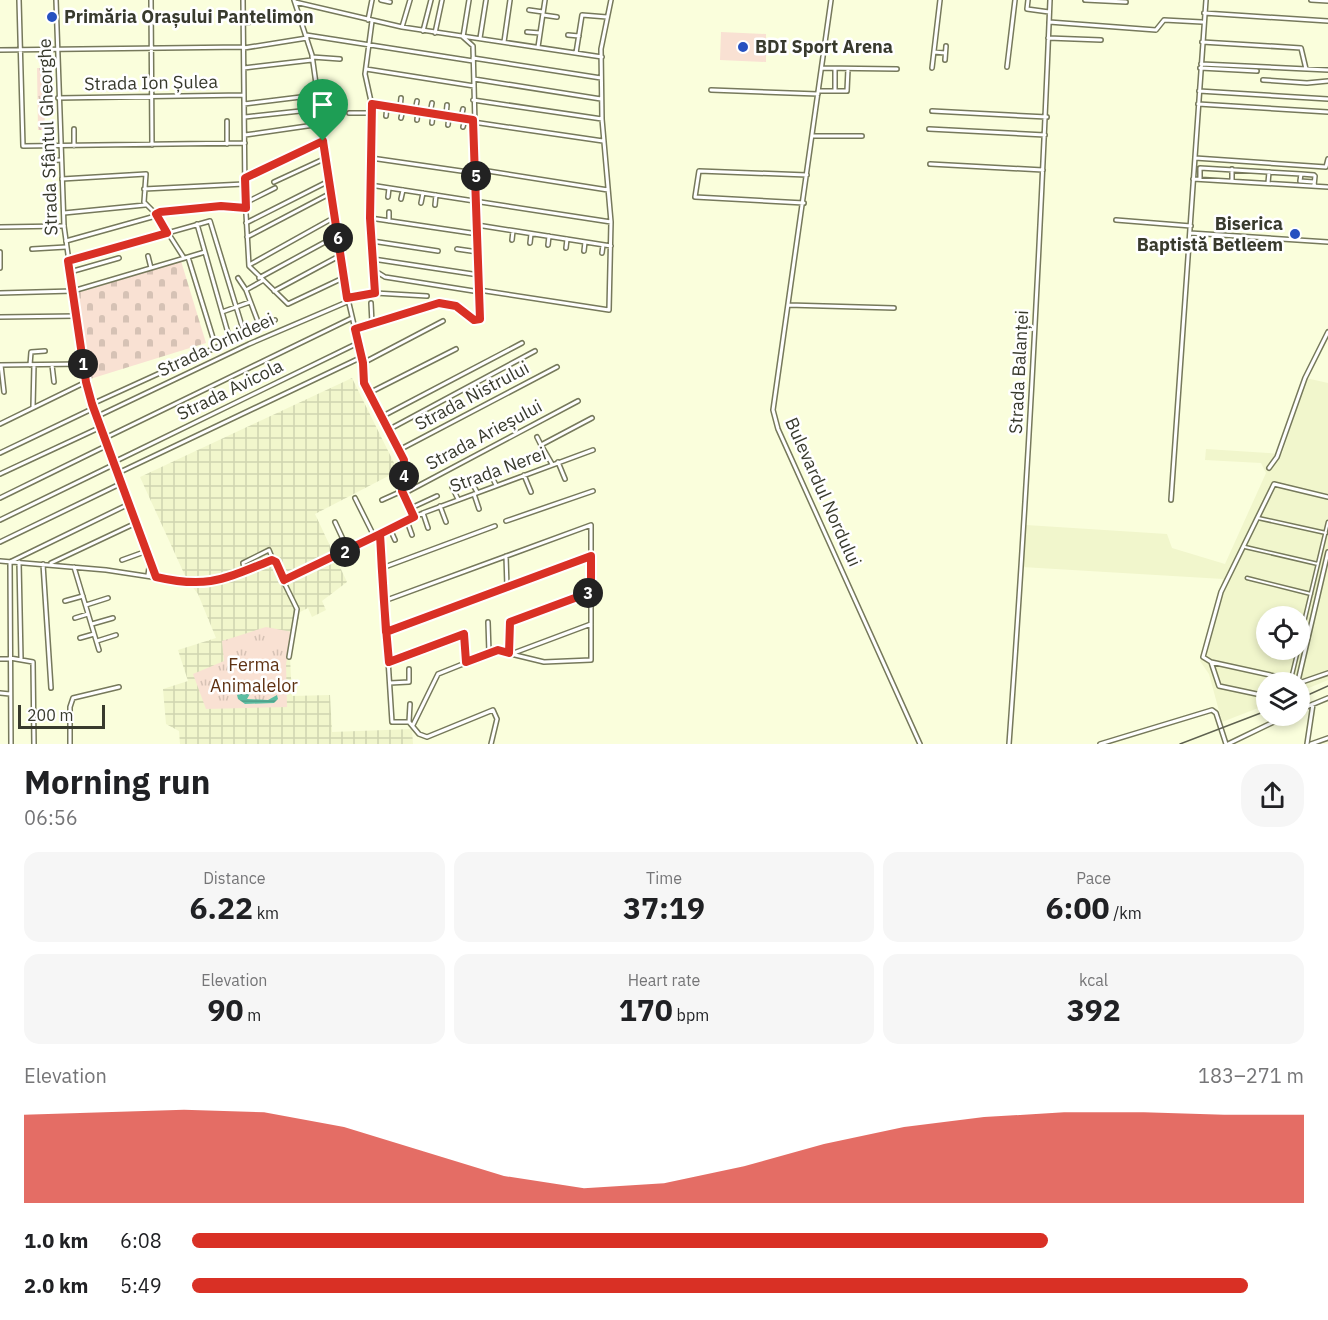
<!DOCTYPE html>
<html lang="en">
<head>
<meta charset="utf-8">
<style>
  body { margin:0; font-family:"IBM Plex Sans",sans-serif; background:#f6f6f6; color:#202124; height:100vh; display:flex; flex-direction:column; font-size:22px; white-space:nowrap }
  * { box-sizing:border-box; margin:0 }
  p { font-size:20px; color:#757577 }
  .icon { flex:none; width:33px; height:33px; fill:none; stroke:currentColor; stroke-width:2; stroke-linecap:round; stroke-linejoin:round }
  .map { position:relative; height:744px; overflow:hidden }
  .drawer { display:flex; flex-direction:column; background:#fff; flex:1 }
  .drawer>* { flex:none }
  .buttons { position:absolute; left:1256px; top:606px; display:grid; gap:12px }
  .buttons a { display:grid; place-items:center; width:54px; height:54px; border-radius:50%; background:#fff; box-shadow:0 3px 9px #0003; font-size:30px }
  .scale { position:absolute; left:18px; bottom:15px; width:87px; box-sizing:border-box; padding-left:6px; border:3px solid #383a2d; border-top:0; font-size:16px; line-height:21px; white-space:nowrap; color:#383a2d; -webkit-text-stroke:4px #fff; paint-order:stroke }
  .pin { position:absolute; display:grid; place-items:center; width:51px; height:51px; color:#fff; margin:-62px -26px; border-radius:50% 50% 50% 0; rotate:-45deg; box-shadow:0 0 6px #0007 }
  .pin .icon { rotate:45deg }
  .km { position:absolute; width:30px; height:30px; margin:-15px; border-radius:50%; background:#222; color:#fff; font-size:16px; line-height:30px; text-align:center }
  .round { display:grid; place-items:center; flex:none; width:63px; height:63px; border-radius:24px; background:#f6f6f6 }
  .headline { display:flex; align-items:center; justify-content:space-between; height:102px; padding:0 24px }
  h1 { font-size:33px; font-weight:700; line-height:45px }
  .stats { display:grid; grid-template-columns:repeat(3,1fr); gap:9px; height:102px; padding:6px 24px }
  .stats div { display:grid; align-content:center; border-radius:15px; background:#f6f6f6; text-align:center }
  .stats b { font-size:30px; font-weight:700 }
  .stats small { font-size:16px; font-weight:400 }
  .stats p { font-size:16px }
  .chart { height:168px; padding:12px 24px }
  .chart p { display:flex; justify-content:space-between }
  .chart svg { width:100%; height:108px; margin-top:6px; fill:#d93025; opacity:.7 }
  ul { padding:0 24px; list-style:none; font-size:20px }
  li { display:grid; grid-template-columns:96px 72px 1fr; align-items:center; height:45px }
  li i { height:15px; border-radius:8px; background:#d93025 }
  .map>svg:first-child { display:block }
</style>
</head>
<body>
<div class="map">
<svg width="1328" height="744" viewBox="0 0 1328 744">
  <defs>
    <pattern id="industrial-grid" width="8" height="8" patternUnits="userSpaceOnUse" patternTransform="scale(1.5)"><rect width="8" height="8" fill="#f1f6cc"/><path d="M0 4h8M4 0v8" fill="none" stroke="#cfd4b0"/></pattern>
    <pattern id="cemetery-stones" width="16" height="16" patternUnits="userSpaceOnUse" patternTransform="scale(1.5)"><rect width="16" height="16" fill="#f9e1d3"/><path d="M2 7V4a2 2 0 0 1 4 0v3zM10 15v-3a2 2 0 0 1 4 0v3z" fill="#d6c2b5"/></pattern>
    <pattern id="park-tufts" width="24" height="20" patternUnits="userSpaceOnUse" patternTransform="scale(1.5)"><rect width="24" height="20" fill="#f9e1d3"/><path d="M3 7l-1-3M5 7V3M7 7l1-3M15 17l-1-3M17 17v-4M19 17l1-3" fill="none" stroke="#d6c2b5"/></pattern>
    <pattern id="water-rules" width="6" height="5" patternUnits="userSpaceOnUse" patternTransform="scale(1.5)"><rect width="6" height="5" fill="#5dbea3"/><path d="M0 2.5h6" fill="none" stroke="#4e9b85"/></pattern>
  </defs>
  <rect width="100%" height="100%" fill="#fafedc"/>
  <path fill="#f1f6cc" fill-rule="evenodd" d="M1306,378L1328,383V680L1299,692V682H1266V705L1222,722L1209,674L1200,661L1223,579L1022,567L1026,525L1167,534L1172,548L1225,564L1266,473L1261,463L1205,460L1206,449L1282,454ZM1266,616H1299V650H1266Z"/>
  <path fill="url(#industrial-grid)" d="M352,378L398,471L315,514L347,582L322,601L326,610L312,617L308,608L300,612L290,658L292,696L330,695L332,732L412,729L413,744H180L179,731L166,724L163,689L188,681L178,650L216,638L198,594L187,580L140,477Z"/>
  <path fill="#f9e1d3" d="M721,32L766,34V62L720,60Z"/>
  <path fill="url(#cemetery-stones)" d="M181,261L206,343L90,379L77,293Z"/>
  <path fill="url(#park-tufts)" d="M37,68H43L45,130H38Z
    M266,627L292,632L286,664L287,707L206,709L193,674L224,661L222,641Z"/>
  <path fill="url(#water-rules)" d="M275,682L276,689L251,692L247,699L268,700L277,695L278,699L274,703L245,704L238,699L237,695L247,685Z"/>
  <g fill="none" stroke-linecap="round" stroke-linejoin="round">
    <defs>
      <path id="pedestrian" d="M1258,518L1326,533
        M1245,547L1318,564
        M1247,578L1311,594
        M1299,643L1328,522
        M1291,679L1298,650"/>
      <path id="minor" d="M19,0L23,146L245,143
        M151,0L152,145
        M243,0L245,196L249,266L288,304L343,278
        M294,0L312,55L343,278L363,363V381L404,460L402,491L414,517
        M381,0L390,2
        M831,0L773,410L778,429L920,744
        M1028,0L1027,9L1049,12
        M1085,0L1126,2
        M1311,0L1328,1
        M295,2L402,27L602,57
        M529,10L543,12
        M1204,13L1328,21
        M543,15L557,17
        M368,20L372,0
        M372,21L365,74L372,106L370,218L375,293
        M1049,22L1156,30L1164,20L1202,22
        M244,23L299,15
        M402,27L410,0
        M423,31L431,0
        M527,32L540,33
        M435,33L442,0
        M306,35L473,61
        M568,35L579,36
        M463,37L469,0
        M480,38L486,0
        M1048,38L1101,40
        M504,42L510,0
        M1202,42L1301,48L1306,69
        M538,47L545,0
        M244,48L307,38
        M0,50L244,47
        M934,52L945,53
        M576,53L582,15L607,17
        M312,57L340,59
        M473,58L601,78
        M945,60L946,46
        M1201,64L1328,70
        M1007,67L1015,0
        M244,68L312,60
        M822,68L897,69
        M932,68L940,0
        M1200,68L1257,71
        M366,69L474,86
        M474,79L601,99
        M1263,80L1307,83L1328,81
        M711,90L818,94
        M819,91H847L848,69
        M835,91V69
        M1199,91L1328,99
        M58,98L244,95
        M473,100L602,119
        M244,104L317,95
        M372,104L473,120
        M1198,104L1328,112
        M400,108L401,98
        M415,111L417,101
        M932,111L1047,117
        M349,113H371
        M430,113L432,103
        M446,115L447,105
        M386,116L387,106
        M245,117L319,109
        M401,118L403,109
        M461,118L463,109
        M417,120L418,111
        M227,121V144
        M473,122L603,141
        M432,123L433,114
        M448,125L449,116
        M463,127L465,119
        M929,129L1045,135
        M245,135L321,124
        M813,136H862
        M74,146V129
        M371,158L475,173
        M1195,158L1326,167L1328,159
        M44,161L61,160
        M930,164L1043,170
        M475,169L608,190
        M245,178L323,141
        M62,179L146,174L144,202L156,214L184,258
        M1193,179L1328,187
        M1200,179V168L1301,174
        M1232,181V169
        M274,182L326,158
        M1268,183L1269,172
        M370,185L611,222
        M1314,186L1315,176L1314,175L1301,174L1300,181L1314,182
        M144,189L244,184
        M388,197L389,188
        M401,199L403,190
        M245,203L275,188
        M421,203L423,193
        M804,203L695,197L699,171L807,175
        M435,205L436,195
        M64,213L145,205
        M370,218L478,234
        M1116,220L1191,226
        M389,221V212
        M246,223L329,181
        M197,224L228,333
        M477,225L611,246
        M0,227L64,226
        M1190,233L1328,242
        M247,237L331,193
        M512,240L513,231
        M66,241L152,217L160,212L221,206L246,208
        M372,241L438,251
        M530,243L531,234
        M548,245L549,236
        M566,248L567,239
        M32,249L66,247
        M457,249L478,252
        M584,251L585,242
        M0,252V268
        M602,253L603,245
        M148,256L151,268
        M188,257L213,338
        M373,259L479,275
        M68,261L210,221L242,326
        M249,265L335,217
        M372,269L385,277L480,292
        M70,272L119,258
        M238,278L246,290
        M259,278L338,235
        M262,281L246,290L260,327L275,320
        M479,290L609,310L611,222L602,119L601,49L611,0
        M274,291L341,255
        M0,293L73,291L205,252
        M347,298L375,293L427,296
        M371,303L372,323
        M788,305L894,308
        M222,312L250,302
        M0,317L77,316
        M355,329L439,303L456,306L474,320L480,319L473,46L463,37
        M363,363L443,321
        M0,365L83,364
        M1,365L4,392
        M30,365L31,352L45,351
        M52,365L54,382
        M369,393L456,349
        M92,404L252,331
        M33,407L34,365
        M98,416L249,344L347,302
        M381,417L522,343
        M0,424L86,382
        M388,430L535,351
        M537,437L541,445
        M105,438L352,318
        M399,450L557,367
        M0,453L94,408
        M114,462L358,343
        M558,462L565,479
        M552,464L541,445L592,418
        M1269,468L1277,457L1305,378L1328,332
        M488,469L496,485
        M118,473L362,357
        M0,474L101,427
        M524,475L531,492
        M470,479L477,492
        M452,487L458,499
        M403,494L578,401
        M474,494L479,509
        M1328,497L1274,484L1221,592L1203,657L1211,662L1302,682L1328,673
        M0,498L108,445
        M355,498L374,536
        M382,500L402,491
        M1171,500L1206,0
        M440,506L446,522
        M411,508L437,496
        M423,513L428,528
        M0,520L115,464
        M407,521L412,535
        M506,521L593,491
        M335,522L348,550
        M390,529L395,540
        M380,534L392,722H409L419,734L427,737L493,710L497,719L491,744
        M0,542L122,483
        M347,551L352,561
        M506,556L507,587
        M122,560L147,551
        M0,561L106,570L198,584L229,578L273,560L297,609L289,657
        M19,562L21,659
        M51,563L136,523
        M43,564L51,688
        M74,567L99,650
        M382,568L495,526
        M245,572L243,563L269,550L273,560
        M148,575L150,561
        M284,580L423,513L593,450
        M65,601L83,596
        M384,601L591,525V660L544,662L511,654
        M86,605L108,598
        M75,618L88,614
        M488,622L489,653
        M92,624L113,618
        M386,632L591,556
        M80,638L94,634
        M97,641L116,635
        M509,653L510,623L591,592
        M10,658L33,662L34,744
        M0,659H10
        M389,662L464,634L466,662
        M1211,662L1219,686L1266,696
        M1298,681L1328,552
        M390,683L409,682V669
        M0,693L10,694
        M1299,710L1328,698
        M409,722L410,704
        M413,725L438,674L498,650L511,654L591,624
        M11,744L10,562L129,504
        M70,744V707L73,698L119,687
        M1009,744C1027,496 1040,248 1050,0
        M1100,744L1212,710L1216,713L1226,744
        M1228,744L1286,716
        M1307,744L1313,704
        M1311,744L1328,738"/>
      <path id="tertiary" d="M56,0L64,226L86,382L156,577"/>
    </defs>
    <use href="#pedestrian" stroke="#76795b" stroke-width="5"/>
    <use href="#minor" stroke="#76795b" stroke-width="6"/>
    <use href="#tertiary" stroke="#76795b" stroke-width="6"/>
    <use href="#pedestrian" stroke="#fff" stroke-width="2"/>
    <use href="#minor" stroke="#fff" stroke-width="3"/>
    <use href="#tertiary" stroke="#fff" stroke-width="3"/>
    <path stroke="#5e614f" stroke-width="1.5" d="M1299,699L1328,686
      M1180,744L1266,711"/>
  </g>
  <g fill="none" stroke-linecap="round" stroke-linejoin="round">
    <defs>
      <path id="route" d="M323,141L245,178L246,208L221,206L160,212L156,214L167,233L68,261L86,382L92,404L156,577C208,589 224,579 272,560L276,562L284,580L380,534C382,577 385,620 389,662L464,634L466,662L498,650L509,653L510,622L591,592V556L386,632L380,534L414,517L402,491L404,460L364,383L363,363L355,329L439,303L456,306L474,320L480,319L473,120L372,104L370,218L375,293L347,298L323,141"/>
    </defs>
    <use href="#route" stroke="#fff" stroke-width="12"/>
    <use href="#route" stroke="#d93025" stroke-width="8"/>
  </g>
  <g fill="#2651c0" stroke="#fff" stroke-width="2">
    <circle cx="52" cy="17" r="6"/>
    <circle cx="743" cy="47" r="6"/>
    <circle cx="1295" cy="234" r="6"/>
  </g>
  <g text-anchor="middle" stroke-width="5" stroke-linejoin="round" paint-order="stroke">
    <g font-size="18" font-weight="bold" fill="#383a2d" stroke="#fff" text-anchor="start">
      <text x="64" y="23">Primăria Orașului Pantelimon</text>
      <text x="755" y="53">BDI Sport Arena</text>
      <text x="1283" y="230" text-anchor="end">Biserica<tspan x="1283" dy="21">Baptistă Betleem</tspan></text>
    </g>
    <g font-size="18" fill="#383a2d" stroke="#fff">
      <text transform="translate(151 83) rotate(-1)" y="6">Strada Ion Șulea</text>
      <text transform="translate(48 137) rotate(-92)" y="6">Strada Sfântul Gheorghe</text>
      <text transform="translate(216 345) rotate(-25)" y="6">Strada Orhideei</text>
      <text transform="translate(1019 372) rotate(-87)" y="6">Strada Balanței</text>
      <text transform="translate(230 390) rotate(-26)" y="6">Strada Avicola</text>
      <text transform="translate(472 396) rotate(-28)" y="6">Strada Nistrului</text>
      <text transform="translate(484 435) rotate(-28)" y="6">Strada Arieșului</text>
      <text transform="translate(498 470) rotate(-20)" y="6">Strada Nerei</text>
      <text transform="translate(823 492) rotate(66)" y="6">Bulevardul Nordului</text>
    </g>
    <g font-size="18" fill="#5e3112" stroke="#fff">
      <text x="254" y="671">Ferma<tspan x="254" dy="21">Animalelor</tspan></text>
    </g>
  </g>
</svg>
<div class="buttons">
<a><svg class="icon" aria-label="locate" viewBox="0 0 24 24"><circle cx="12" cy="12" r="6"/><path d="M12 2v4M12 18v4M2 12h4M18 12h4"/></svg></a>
<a><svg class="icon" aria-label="layers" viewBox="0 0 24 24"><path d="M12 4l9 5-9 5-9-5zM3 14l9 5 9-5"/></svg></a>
</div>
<div class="scale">200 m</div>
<div class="pin" style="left:323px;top:141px;background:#1e9e55"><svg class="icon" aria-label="arrive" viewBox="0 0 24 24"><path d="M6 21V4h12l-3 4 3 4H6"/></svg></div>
<b class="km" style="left:83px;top:364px">1</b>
<b class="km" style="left:345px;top:552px">2</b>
<b class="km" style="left:588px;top:593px">3</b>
<b class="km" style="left:404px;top:476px">4</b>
<b class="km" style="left:476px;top:176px">5</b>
<b class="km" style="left:338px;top:238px">6</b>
</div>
<section class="drawer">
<div class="headline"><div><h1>Morning run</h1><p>06:56</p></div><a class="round"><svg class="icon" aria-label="share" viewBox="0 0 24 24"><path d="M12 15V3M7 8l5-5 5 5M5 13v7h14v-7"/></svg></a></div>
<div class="stats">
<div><p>Distance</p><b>6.22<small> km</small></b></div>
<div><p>Time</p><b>37:19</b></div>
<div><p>Pace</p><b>6:00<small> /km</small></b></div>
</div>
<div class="stats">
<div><p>Elevation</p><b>90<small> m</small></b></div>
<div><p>Heart rate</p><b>170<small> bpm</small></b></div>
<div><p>kcal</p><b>392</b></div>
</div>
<div class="chart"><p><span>Elevation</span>183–271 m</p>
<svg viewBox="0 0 160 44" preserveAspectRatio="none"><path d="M0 44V8L10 7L20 6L30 7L40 13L50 23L60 33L70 38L80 36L90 29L100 20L110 13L120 9L130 7L140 7L150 8L160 8V44z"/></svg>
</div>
<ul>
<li><b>1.0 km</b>6:08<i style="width:77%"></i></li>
<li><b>2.0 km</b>5:49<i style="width:95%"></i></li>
</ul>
</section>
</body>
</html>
